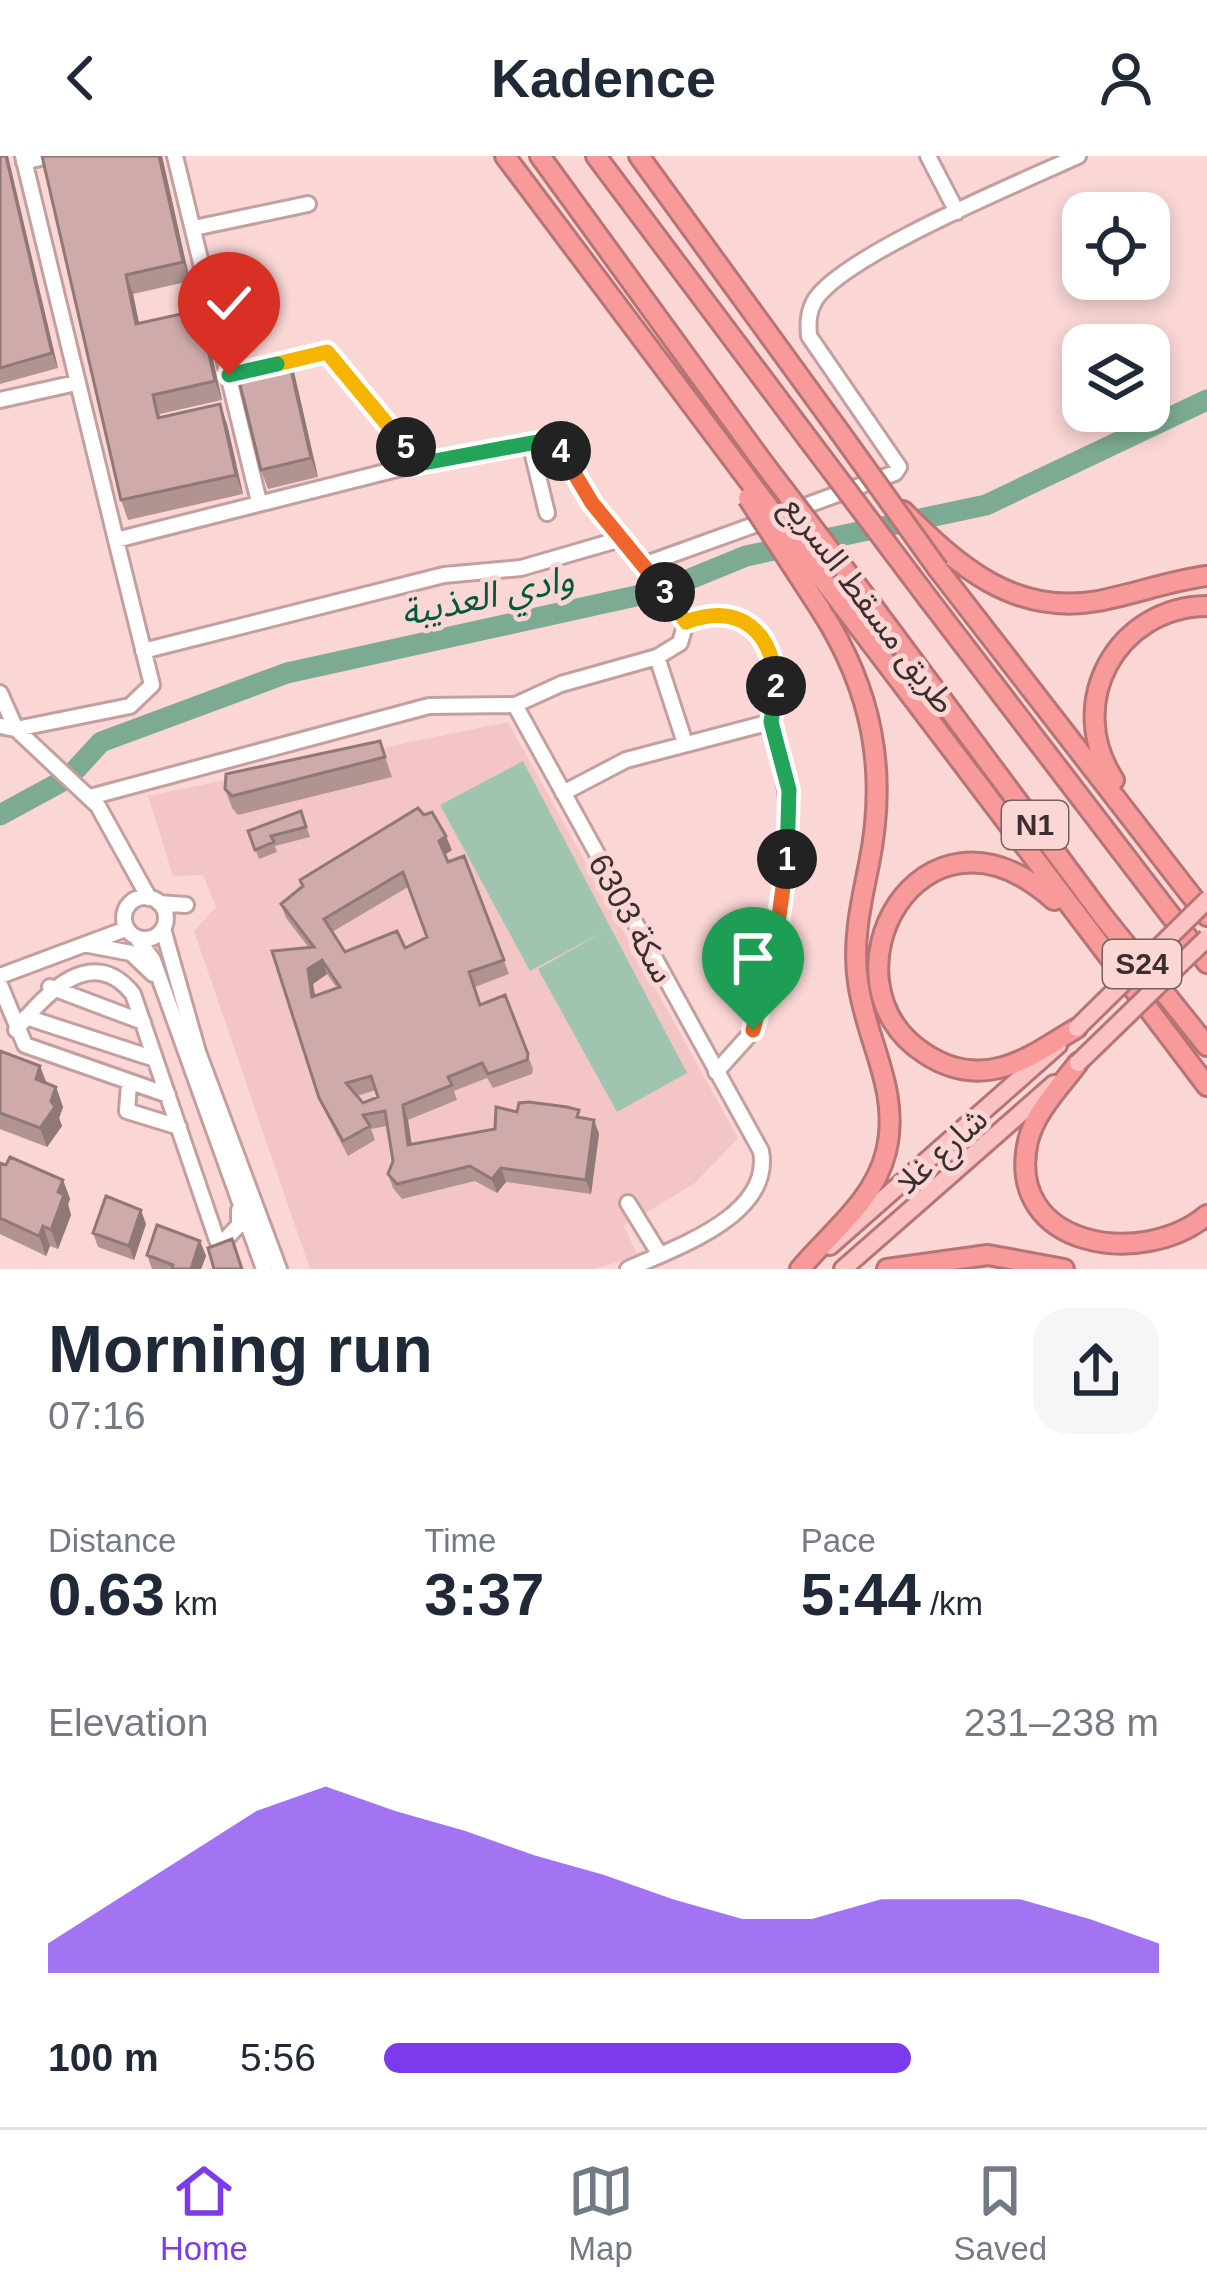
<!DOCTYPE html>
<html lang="en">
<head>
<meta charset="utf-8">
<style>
  body { margin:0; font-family:Arial,"Noto Sans Arabic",sans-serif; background:#f6f6f7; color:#1f2937; height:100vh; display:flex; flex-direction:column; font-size:45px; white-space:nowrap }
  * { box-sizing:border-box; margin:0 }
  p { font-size:39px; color:#747a83 }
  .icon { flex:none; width:66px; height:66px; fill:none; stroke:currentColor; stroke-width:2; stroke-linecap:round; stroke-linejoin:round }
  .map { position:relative; height:1113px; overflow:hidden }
  .details { display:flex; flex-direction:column; background:#fff; flex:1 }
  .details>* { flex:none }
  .fabs { position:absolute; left:1062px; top:36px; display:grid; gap:24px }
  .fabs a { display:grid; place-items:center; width:108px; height:108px; border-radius:24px; background:#fff; box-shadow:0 6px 18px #0003; font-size:60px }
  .pin { position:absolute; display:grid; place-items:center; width:102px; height:102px; color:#fff; margin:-123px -51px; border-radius:50% 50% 50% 0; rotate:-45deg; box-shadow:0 0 12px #0007 }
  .pin .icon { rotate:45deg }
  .km { position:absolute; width:60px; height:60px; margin:-30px; border-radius:50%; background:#222; color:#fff; font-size:33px; line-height:60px; text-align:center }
  .round { display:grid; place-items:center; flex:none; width:126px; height:126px; border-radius:36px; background:#f6f6f7 }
  .overview { display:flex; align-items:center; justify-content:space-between; height:204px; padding:0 48px }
  h1 { font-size:66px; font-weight:800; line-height:90px }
  .metrics { display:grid; grid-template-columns:repeat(3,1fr); gap:18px; height:204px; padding:12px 48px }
  .metrics div { display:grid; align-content:center }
  .metrics b { font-size:60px; font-weight:800 }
  .metrics small { font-size:33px; font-weight:400 }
  .metrics p { font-size:33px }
  .chart { height:336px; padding:24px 48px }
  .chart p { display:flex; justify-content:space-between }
  .chart svg { width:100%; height:216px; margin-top:12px; fill:#7c3aed; opacity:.7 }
  ul { padding:0 48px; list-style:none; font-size:39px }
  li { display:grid; grid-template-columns:192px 144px 1fr; align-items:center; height:90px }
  li i { height:30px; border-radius:15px; background:#7c3aed }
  header { display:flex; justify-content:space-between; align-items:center; height:156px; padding:0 48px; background:#fff; font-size:54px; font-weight:800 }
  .tabs { display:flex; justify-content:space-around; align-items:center; height:168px; border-top:3px solid #e0e1e3; background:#fff; font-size:33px; color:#747a83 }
  .tabs a { display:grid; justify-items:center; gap:6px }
  .tabs .current { color:#7c3aed }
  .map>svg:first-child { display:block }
</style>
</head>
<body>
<header><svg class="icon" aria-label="back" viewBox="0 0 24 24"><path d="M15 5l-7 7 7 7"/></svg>Kadence<svg class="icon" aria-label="person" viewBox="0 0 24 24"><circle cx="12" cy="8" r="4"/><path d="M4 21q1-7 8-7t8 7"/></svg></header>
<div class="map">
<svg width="1207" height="1113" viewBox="0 0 1207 1113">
  <rect width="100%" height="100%" fill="#fad6d5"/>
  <path fill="#f3c6c5" d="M508,566L738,982L695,1027L624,1070L638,1100L594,1113H310L194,775L216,751L203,719L173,720L148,640Z"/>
  <path fill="#9fc5b1" d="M523,605L687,917L617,956L538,813L607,774L530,815L440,649Z"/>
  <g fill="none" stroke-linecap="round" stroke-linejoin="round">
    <path stroke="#7caa92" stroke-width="21" d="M0,659L68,622L101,586L287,517L663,434L746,400L986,349L1207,244"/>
    <defs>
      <path id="minor" d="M23,0L116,384L413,309L530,287L547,357
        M175,0L259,346
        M928,0L957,56
        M24,6L48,0
        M194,72L308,48
        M273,209L327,196L404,286L413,309
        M0,244L76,227
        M794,354L895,317L899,311L809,180C808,167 808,156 815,144C845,98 1022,26 1078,0
        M643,409L768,364
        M686,466C759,439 792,503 771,566
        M143,495L444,419L521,412L621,383
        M657,501L685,587
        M0,537L16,573L98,650L149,742
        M515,549L761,995C773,1060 674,1092 628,1113
        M0,570L16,573L130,550L152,529L116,384
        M563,637L626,604L771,566C805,663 782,765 758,861L753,875L716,916
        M90,641L429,550L515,549L561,528L657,501L680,487L686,466L592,347L553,283L530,287
        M124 762a21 21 0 1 1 42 0a21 21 0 1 1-42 0Z
        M159,747L186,749
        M163,773L198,896L279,1113
        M136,781L153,804L264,1113
        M89,789L131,797L153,818
        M0,820L126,773
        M0,829L25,889L168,939
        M50,831L143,866
        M26,861L155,903
        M16,874C44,839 92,786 133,838L217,1084
        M129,928L127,955L179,971
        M628,1047L660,1099
        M225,1084L239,1069V1054"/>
      <path id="major" d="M830,1090L1058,889
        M843,1113L1054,928"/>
      <path id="highway" d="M505,0L740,313
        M540,0L761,304
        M596,0L808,283
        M639,0L839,275
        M903,355C958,410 1014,460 1098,445C1135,438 1169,425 1207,420
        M938,413L1207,760
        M868,444L1102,759L1207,890
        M930,445L1207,807
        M843,450L1207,930
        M1114,624C1064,548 1116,451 1207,450
        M1054,744C920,624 814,825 924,897C948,913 975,919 1003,911C1029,904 1053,886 1077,872
        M1078,907C1060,931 1035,956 1028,985C1004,1092 1143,1113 1207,1059
        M800,1113C831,1076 874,1045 886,996C901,934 866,886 858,826C852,786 861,747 869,708C888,614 872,534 821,454
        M887,1113L988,1099L1064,1113"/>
    </defs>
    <use href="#minor" stroke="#c3a09f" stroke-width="20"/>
    <use href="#major" stroke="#b67474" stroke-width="22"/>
    <use href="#highway" stroke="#b67474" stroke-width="24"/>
    <use href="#minor" stroke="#fff" stroke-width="14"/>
    <use href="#major" stroke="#fbc2c2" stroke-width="16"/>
    <use href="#highway" stroke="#f89a9a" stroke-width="18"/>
    <defs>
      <path id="major-bridge" d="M1077,872L1207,744
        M1078,907L1207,782"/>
      <path id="highway-bridge" d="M839,275L938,413
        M808,283L930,445
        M761,304L868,444
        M740,313L843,450
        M748,342L821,454"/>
    </defs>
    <use href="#major-bridge" stroke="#b67474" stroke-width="22" stroke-linecap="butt"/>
    <use href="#highway-bridge" stroke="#b67474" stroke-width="24" stroke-linecap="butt"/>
    <use href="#major-bridge" stroke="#fbc2c2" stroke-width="16"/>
    <use href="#highway-bridge" stroke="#f89a9a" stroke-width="18"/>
  </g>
  <path fill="#b19392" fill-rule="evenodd" d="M0,0L58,212L0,228Z
    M42,0H162L190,125L133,138L139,167L199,154L206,173L222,244L160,258V262L227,268L243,338L128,364L121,344Z
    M287,196L294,216L318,321L268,333L261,314Z
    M380,585L392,621L238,659L232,652L225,633Z
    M301,655L310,681L275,690L277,696L259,703L248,675Z
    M452,694L445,699L448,706L464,700L509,818L475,831L480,849L505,839L533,913L532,918L493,932L487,922L454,935L457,944L408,964L411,988L495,973L517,956L594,964L599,978L591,1038L506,1026L497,1037L475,1025L402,1043L393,1032L388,1018L393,1005L387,970L371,973L375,984L348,1000L325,956L272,795L309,792L286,762L281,748L302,731L300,724ZM408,731L427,781L405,792L345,796L332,776ZM327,818L337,832L315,840L313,828ZM376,934L378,941L363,947L357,940Z
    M0,895L40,910L47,927L56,931L63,951L59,962L62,970L47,991L0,973Z
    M0,1007L63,1024L70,1043L68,1048L71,1059L58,1093L50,1090L46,1100L0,1078Z
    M146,1068L134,1104L98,1091L93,1077Z
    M200,1085L206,1100L201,1113H152L147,1099Z"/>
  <path fill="#907877" d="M6,0H8L58,212L52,197Z
    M159,0H162L190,125L183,106Z
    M126,119L133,138L143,187L136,168Z
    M199,154L206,173L222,244L215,225Z
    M287,196L294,216L318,321L311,302Z
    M220,248L227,268L243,338L236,319Z
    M446,680L452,694L444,699L439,685Z
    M322,804L327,818L313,828L318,855L312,841L308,813Z
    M40,910L47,930L36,923Z
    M56,931L63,951L59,962L62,970L47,991L40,972Z
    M403,949L408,964L414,1003L408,989Z
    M594,964L599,978L591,1038L586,1024Z
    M501,1012L506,1026L497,1037L492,1023Z
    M63,1024L70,1043L68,1048L71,1059L58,1093L51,1074L58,1036Z
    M141,1054L146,1068L134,1104L129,1090Z
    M43,1070L50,1090L46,1100L39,1080Z
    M200,1085L206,1100L201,1113H191Z"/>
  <path fill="#ceabaa" stroke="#907877" stroke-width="3" fill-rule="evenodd" d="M0,0H6L52,197L0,212Z
    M42,0H159L183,106L126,119L136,168L199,154L215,225L153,239L158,262L220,248L236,319L121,344Z
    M287,196L311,302L261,314L235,208Z
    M380,585L385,601L232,640L225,633L226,618Z
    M418,652L424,659L432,656L446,680L439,685L448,706L464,700L504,804L469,816L480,849L505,839L528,898L527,904L488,918L482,907L448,921L452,929L403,949L408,989L495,973L496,951L517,956L519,947L529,946L567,951L579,954L577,961L594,964L586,1024L501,1012L492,1023L470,1010L397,1028L388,1018L393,1005L385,955L363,959L370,970L343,985L319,942L272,795L314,791L281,748L303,730L300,724ZM403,716L427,781L405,792L397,775L345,796L324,763ZM322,804L340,831L312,841L308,813ZM371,920L378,941L363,947L346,927Z
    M301,655L306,671L271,680L274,686L255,694L248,675Z
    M0,895L40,910L36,923L56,931L51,945L55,951L40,972L0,957Z
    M10,1001L63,1024L58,1036L64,1039L51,1074L43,1070L39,1080L0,1062V1007L6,1009Z
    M106,1040L141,1054L129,1090L93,1077Z
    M157,1069L200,1085L191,1113H172L173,1109L147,1099Z
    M232,1083L242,1113H214L208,1092Z"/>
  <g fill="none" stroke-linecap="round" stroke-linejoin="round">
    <defs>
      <path id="split-1" d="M753,874L774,796L787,703"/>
      <path id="split-2" d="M776,530L771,566L789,634L787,703"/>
      <path id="split-3" d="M665,436L686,466C740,446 773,475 776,530"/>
      <path id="split-4" d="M561,295L592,347L665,436"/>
      <path id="split-5" d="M406,291L413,309L553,283L561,295"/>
      <path id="split-6" d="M277,208L327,196L406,291"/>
      <path id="split-7" d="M229,219L277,208"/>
    </defs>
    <use href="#split-1" stroke="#fff" stroke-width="24"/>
    <use href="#split-2" stroke="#fff" stroke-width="24"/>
    <use href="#split-3" stroke="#fff" stroke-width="24"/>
    <use href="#split-4" stroke="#fff" stroke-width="24"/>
    <use href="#split-5" stroke="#fff" stroke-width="24"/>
    <use href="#split-6" stroke="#fff" stroke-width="24"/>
    <use href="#split-7" stroke="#fff" stroke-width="24"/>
    <use href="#split-1" stroke="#f0652b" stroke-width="15"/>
    <use href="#split-2" stroke="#22a559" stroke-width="15"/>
    <use href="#split-3" stroke="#f5b400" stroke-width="15"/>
    <use href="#split-4" stroke="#f0652b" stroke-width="15"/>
    <use href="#split-5" stroke="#22a559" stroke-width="15"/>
    <use href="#split-6" stroke="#f5b400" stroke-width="15"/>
    <use href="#split-7" stroke="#22a559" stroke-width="15"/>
  </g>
  <g text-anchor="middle" stroke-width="10" stroke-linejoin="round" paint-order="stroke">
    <g fill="#fad6d5" stroke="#756060" stroke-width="3">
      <rect x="1002" y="645" width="66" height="48" rx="9"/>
      <rect x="1103" y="784" width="78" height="48" rx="9"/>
    </g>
    <g font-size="30" font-weight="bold" fill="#3c2e2e">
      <text x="1035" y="679">N1</text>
      <text x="1142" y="818">S24</text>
    </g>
    <g font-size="33" fill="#3c2e2e" stroke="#fad6d5">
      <text transform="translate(870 448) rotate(53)" y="12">طريق مسقط السريع</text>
      <text transform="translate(632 762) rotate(61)" y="12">سكة 6303</text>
      <text transform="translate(941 994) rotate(-42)" y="12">شارع غلا</text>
    </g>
    <g font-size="36" font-style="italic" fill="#015a3c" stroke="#fad6d5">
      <text transform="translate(487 439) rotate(-12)" y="13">وادي العذيبة</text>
    </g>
  </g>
</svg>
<div class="fabs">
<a><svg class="icon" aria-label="locate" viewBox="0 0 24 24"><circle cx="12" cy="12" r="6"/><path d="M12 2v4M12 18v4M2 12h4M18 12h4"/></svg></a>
<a><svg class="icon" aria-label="layers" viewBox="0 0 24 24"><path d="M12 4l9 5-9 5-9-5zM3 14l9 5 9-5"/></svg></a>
</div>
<div class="pin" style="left:753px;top:874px;background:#1e9e55"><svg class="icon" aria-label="arrive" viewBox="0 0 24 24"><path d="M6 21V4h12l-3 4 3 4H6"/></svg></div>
<div class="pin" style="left:229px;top:219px;background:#d93025"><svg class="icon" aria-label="check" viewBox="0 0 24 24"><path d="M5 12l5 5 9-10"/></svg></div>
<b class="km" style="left:787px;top:703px">1</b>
<b class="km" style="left:776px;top:530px">2</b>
<b class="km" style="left:665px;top:436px">3</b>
<b class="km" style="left:561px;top:295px">4</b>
<b class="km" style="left:406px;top:291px">5</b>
</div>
<section class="details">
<div class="overview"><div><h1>Morning run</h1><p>07:16</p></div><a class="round"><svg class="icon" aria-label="share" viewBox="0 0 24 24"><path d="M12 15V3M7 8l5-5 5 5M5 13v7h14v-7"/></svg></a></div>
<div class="metrics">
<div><p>Distance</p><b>0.63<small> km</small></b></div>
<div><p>Time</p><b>3:37</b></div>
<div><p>Pace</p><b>5:44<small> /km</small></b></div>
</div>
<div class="chart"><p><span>Elevation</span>231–238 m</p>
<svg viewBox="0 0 160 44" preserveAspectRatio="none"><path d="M0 44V38L10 29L20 20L30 11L40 6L50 11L60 15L70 20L80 24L90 29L100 33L110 33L120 29L130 29L140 29L150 33L160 38V44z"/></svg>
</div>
<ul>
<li><b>100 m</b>5:56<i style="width:68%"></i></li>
</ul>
</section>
<nav class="tabs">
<a class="current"><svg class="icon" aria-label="home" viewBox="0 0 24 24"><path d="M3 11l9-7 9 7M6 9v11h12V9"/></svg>Home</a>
<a><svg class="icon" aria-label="map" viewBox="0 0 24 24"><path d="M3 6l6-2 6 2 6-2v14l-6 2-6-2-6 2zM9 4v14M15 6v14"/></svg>Map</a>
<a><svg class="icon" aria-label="saved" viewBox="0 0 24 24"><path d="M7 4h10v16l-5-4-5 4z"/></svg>Saved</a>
</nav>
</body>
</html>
